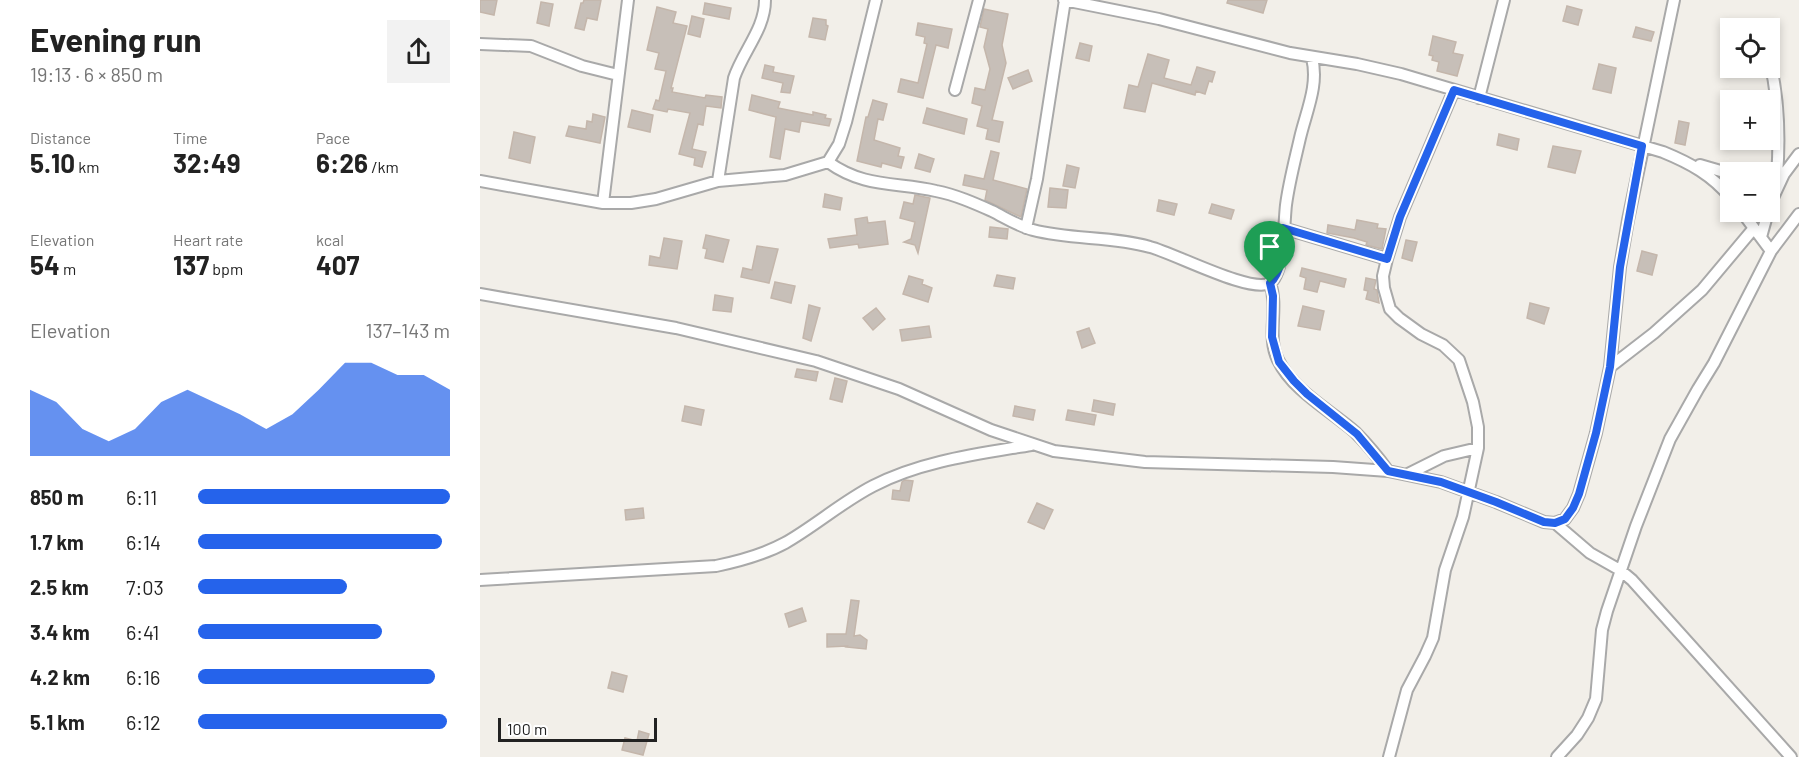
<!DOCTYPE html>
<html lang="en">
<head>
<meta charset="utf-8">
<style>
  body { margin:0; font-family:Barlow,sans-serif; background:#f2f2f2; color:#222; height:100vh; display:flex; flex-direction:column; font-size:22px; white-space:nowrap }
  * { box-sizing:border-box; margin:0 }
  p { font-size:20px; color:#767676 }
  .icon { flex:none; width:33px; height:33px; fill:none; stroke:currentColor; stroke-width:2; stroke-linecap:round; stroke-linejoin:round }
  .map { position:relative; flex:1; overflow:hidden }
  .details { display:flex; flex-direction:column; background:#fff; width:480px }
  .details>* { flex:none }
  .tools { position:absolute; left:1240px; top:18px; display:grid; gap:12px }
  .tools a { display:grid; place-items:center; width:60px; height:60px; border-radius:0px; background:#fff; box-shadow:0 3px 9px #0003; font-size:30px }
  .scale { position:absolute; left:18px; bottom:15px; width:159px; box-sizing:border-box; padding-left:6px; border:3px solid #222; border-top:0; font-size:16px; line-height:21px; white-space:nowrap; color:#222; -webkit-text-stroke:4px #fff; paint-order:stroke }
  .pin { position:absolute; display:grid; place-items:center; width:51px; height:51px; color:#fff; margin:-62px -26px; border-radius:50% 50% 50% 0; rotate:-45deg; box-shadow:0 0 6px #0007 }
  .pin .icon { rotate:45deg }
  .round { display:grid; place-items:center; flex:none; width:63px; height:63px; border-radius:0px; background:#f2f2f2 }
  .headline { display:flex; align-items:center; justify-content:space-between; height:102px; padding:0 30px }
  h1 { font-size:33px; font-weight:700; line-height:45px }
  .metrics { display:grid; grid-template-columns:repeat(3,1fr); gap:9px; height:102px; padding:6px 30px }
  .metrics div { display:grid; align-content:center }
  .metrics b { font-size:26px; font-weight:700 }
  .metrics small { font-size:16px; font-weight:400 }
  .metrics p { font-size:16px }
  .chart { height:168px; padding:12px 30px }
  .chart p { display:flex; justify-content:space-between }
  .chart svg { width:100%; height:108px; margin-top:6px; fill:#2563eb; opacity:.7 }
  ul { padding:0 30px; list-style:none; font-size:20px }
  li { display:grid; grid-template-columns:96px 72px 1fr; align-items:center; height:45px }
  li i { height:15px; border-radius:8px; background:#2563eb }
  main { display:flex; flex:1; min-height:0 }
  .map>svg:first-child { display:block }
</style>
</head>
<body>
<main>
<section class="details">
<div class="headline"><div><h1>Evening run</h1><p>19:13 · 6 × 850 m</p></div><a class="round"><svg class="icon" aria-label="share" viewBox="0 0 24 24"><path d="M12 15V3M7 8l5-5 5 5M5 13v7h14v-7"/></svg></a></div>
<div class="metrics">
<div><p>Distance</p><b>5.10<small> km</small></b></div>
<div><p>Time</p><b>32:49</b></div>
<div><p>Pace</p><b>6:26<small> /km</small></b></div>
</div>
<div class="metrics">
<div><p>Elevation</p><b>54<small> m</small></b></div>
<div><p>Heart rate</p><b>137<small> bpm</small></b></div>
<div><p>kcal</p><b>407</b></div>
</div>
<div class="chart"><p><span>Elevation</span>137–143 m</p>
<svg viewBox="0 0 160 44" preserveAspectRatio="none"><path d="M0 44V17L10 22L20 33L30 38L40 33L50 22L60 17L70 22L80 27L90 33L100 27L110 17L120 6L130 6L140 11L150 11L160 17V44z"/></svg>
</div>
<ul>
<li><b>850 m</b>6:11<i style="width:100%"></i></li>
<li><b>1.7 km</b>6:14<i style="width:97%"></i></li>
<li><b>2.5 km</b>7:03<i style="width:59%"></i></li>
<li><b>3.4 km</b>6:41<i style="width:73%"></i></li>
<li><b>4.2 km</b>6:16<i style="width:94%"></i></li>
<li><b>5.1 km</b>6:12<i style="width:99%"></i></li>
</ul>
</section>
<div class="map">
<svg width="1319" height="757" viewBox="0 0 1319 757">
  <rect width="100%" height="100%" fill="#f2efe9"/>
  <path fill="#c7bfb8" stroke="#c4b6ab" stroke-width="1.5" d="M0,0H17L14,15L0,12Z
    M104,0H121L117,20L107,18L104,30L95,28L101,3H103Z
    M748,0H787L783,13L747,3Z
    M61,2L73,4L69,26L57,23Z
    M225,3L251,8L249,19L223,14Z
    M1087,6L1102,10L1098,25L1083,21Z
    M177,7L196,12L193,23L207,26L191,88H193L192,92L225,98L226,95L242,97L241,108L226,106L223,125L218,124L212,149L226,152L222,167L214,165L215,158L199,154L210,113L188,109L187,112L173,109L176,100L179,101L186,71L175,69L179,53L167,50Z
    M504,9L528,14L522,45L526,63L512,120L523,122L519,142L506,139L508,129L497,126L502,106L492,103L495,88L505,90L510,69L504,47L508,29L500,27Z
    M212,16L224,19L220,37L208,34Z
    M333,18L346,20V25L348,26L345,40L329,37Z
    M438,23L472,29L468,48L456,45L443,98L418,92L421,79L438,83L447,44L444,43L445,37L436,35Z
    M1156,27L1174,32L1171,41L1153,37Z
    M953,36L976,42L973,53L983,55L977,76L957,71L959,62L952,60L953,56L949,55Z
    M600,43L612,46L609,61L596,58Z
    M668,54L689,60L684,78L711,85L717,67L735,72L732,82L729,81L725,94L716,91L715,95L672,83L665,112L644,108L649,85L658,87Z
    M1119,64L1136,68L1131,93L1113,89Z
    M285,65L294,67L293,72L314,76L310,93L301,92L303,83L282,78Z
    M548,70L552,81L533,89L528,78Z
    M272,95L300,102L298,108L333,115V112L346,115L345,118L351,119L349,126L321,121L319,132L305,129L300,159L290,157L296,117L269,110Z
    M393,100L407,104L403,120L398,119L394,140L420,148L418,156L424,157L421,168L402,163L401,167L377,161L386,117H388Z
    M447,108L487,119L484,134L443,123Z
    M152,110L173,115L170,132L148,127Z
    M113,114L125,117L120,143L86,136L89,126L106,129L107,121L112,122Z
    M1199,121L1209,123L1205,145L1195,143Z
    M34,132L55,137L50,163L29,158Z
    M1019,134L1039,139L1037,150L1017,145Z
    M1073,146L1101,151L1095,173L1068,167Z
    M511,151L519,153L513,180L547,189L541,217L505,200L507,190L483,185L485,175L504,179Z
    M439,154L454,159L450,172L435,168Z
    M587,165L599,168L595,188L583,186Z
    M570,188L588,190L586,208L568,207Z
    M345,194L362,198L360,210L343,207Z
    M435,195L450,198L438,253L435,245L424,242L431,239L435,222L420,218L424,202L433,204Z
    M679,200L697,204L694,215L677,211Z
    M732,204L754,210L751,219L729,213Z
    M387,217L388,223L405,221L408,244L379,248L378,244L350,248L348,239L377,235L375,219Z
    M877,220L898,224L897,228L906,229L902,249L886,245L887,242L874,238L847,233L848,225L875,230Z
    M510,227L528,229L527,239L509,237Z
    M226,235L249,240L243,262L225,258L227,249L223,248Z
    M184,238L202,241L197,269L169,265L170,256L180,258Z
    M926,240L937,242L932,261L922,258Z
    M277,246L298,249L289,283L261,277L263,268L272,270Z
    M1162,251L1177,255L1172,275L1157,271Z
    M822,268L866,279L864,287L840,281L837,292L824,289L826,278L820,276Z
    M517,275L535,278L533,289L514,286Z
    M429,276L443,280L442,284L452,288L448,302L423,294Z
    M886,278L896,280L894,289L897,290L899,303L886,299L888,291L884,290Z
    M295,282L315,286L311,303L291,298Z
    M235,295L253,298L251,312L233,310Z
    M1050,303L1069,308L1064,324L1047,318Z
    M329,305L340,308L331,341L323,338Z
    M823,306L844,311L840,330L818,326Z
    M396,308L405,319L393,330L383,318Z
    M449,326L451,337L422,341L420,330Z
    M609,328L615,343L602,348L597,332Z
    M317,369L338,372L336,381L315,377Z
    M355,378L367,381L362,402L350,399Z
    M614,400L635,404L633,415L612,411Z
    M205,406L224,410L221,425L202,421Z
    M535,406L555,410L553,420L533,416Z
    M588,410L616,415L614,425L586,420Z
    M425,480L433,481L429,501L412,499L413,490L420,491L422,482Z
    M557,503L573,510L564,529L548,522Z
    M163,508L164,518L146,520L145,510Z
    M371,600L379,601L374,636L380,635L387,640L386,649L366,647L367,646L347,647V634H366Z
    M322,608L326,621L309,627L305,614Z
    M132,672L147,676L143,692L128,688Z
    M159,731L169,734L163,755L142,750L145,738L157,741Z"/>
  <g fill="none" stroke-linecap="round" stroke-linejoin="round">
    <defs>
      <path id="minor" d="M584,0L679,19L810,53L877,64L921,74L1183,152C1210,163 1232,175 1251,198
        M0,44L51,46L102,66L138,75
        M1290,62C1299,100 1300,137 1297,176
        M475,90L499,0
        M999,98L1024,0
        M348,162C384,188 416,182 456,191C476,195 494,203 512,211C526,218 538,226 553,230C591,240 632,236 670,247C694,253 771,294 790,283C804,275 804,221 806,205C809,182 815,160 820,138C826,112 839,85 832,58
        M1220,165L1251,174
        M0,181L123,203H151L176,199L238,181L305,175L348,162L359,144L366,122L396,0
        M238,181L254,78C263,51 285,29 285,0
        M123,203L148,0
        M1290,204L1304,174L1319,154
        M1262,212L1291,251
        M546,228L557,179L585,0
        M803,228L907,259
        M1281,237L1288,212
        M790,283C799,308 786,336 798,360C813,391 850,410 875,432C887,444 898,457 908,471
        M0,294L196,328L336,361L419,389L511,430L574,451L665,462L853,467L908,471L961,482L1016,502L1064,522L1075,523L1085,519L1093,508L1099,494L1116,433L1130,367L1140,267L1148,220L1194,0
        M1130,367L1174,333L1222,290L1274,228
        M928,474L964,456L998,448
        M1075,523L1110,553L1140,570L1152,580L1311,757
        M0,580L236,566C260,561 283,555 305,543C335,526 362,502 393,486C441,461 498,454 551,445
        M909,757L927,690L945,656L953,638L965,570L983,517L998,448V427L993,402L979,360L963,345L941,334L919,318L910,309L904,288L903,276L907,259L920,217L974,90
        M1077,757L1097,735L1108,718L1116,699L1122,630L1127,611L1156,526L1190,439L1218,389L1234,363L1291,251L1319,214"/>
    </defs>
    <use href="#minor" stroke="#a9a9a9" stroke-width="14"/>
    <use href="#minor" stroke="#fff" stroke-width="10"/>
  </g>
  <g fill="none" stroke-linecap="round" stroke-linejoin="round">
    <defs>
      <path id="route" d="M974,90L1162,146L1140,267L1130,367L1116,433L1099,494L1093,508L1085,519L1075,523L1064,522L1016,502L961,482L908,471L877,434L827,394L814,381L799,362L792,337L793,296L790,283C804,270 802,246 803,228L907,259L920,217Z"/>
    </defs>
    <use href="#route" stroke="#fff" stroke-width="12"/>
    <use href="#route" stroke="#2563eb" stroke-width="8"/>
  </g>
</svg>
<div class="tools">
<a><svg class="icon" aria-label="locate" viewBox="0 0 24 24"><circle cx="12" cy="12" r="6"/><path d="M12 2v4M12 18v4M2 12h4M18 12h4"/></svg></a>
<a>+</a>
<a>−</a>
</div>
<div class="scale">100 m</div>
<div class="pin" style="left:790px;top:283px;background:#1e9e55"><svg class="icon" aria-label="arrive" viewBox="0 0 24 24"><path d="M6 21V4h12l-3 4 3 4H6"/></svg></div>
</div>
</main>
</body>
</html>
